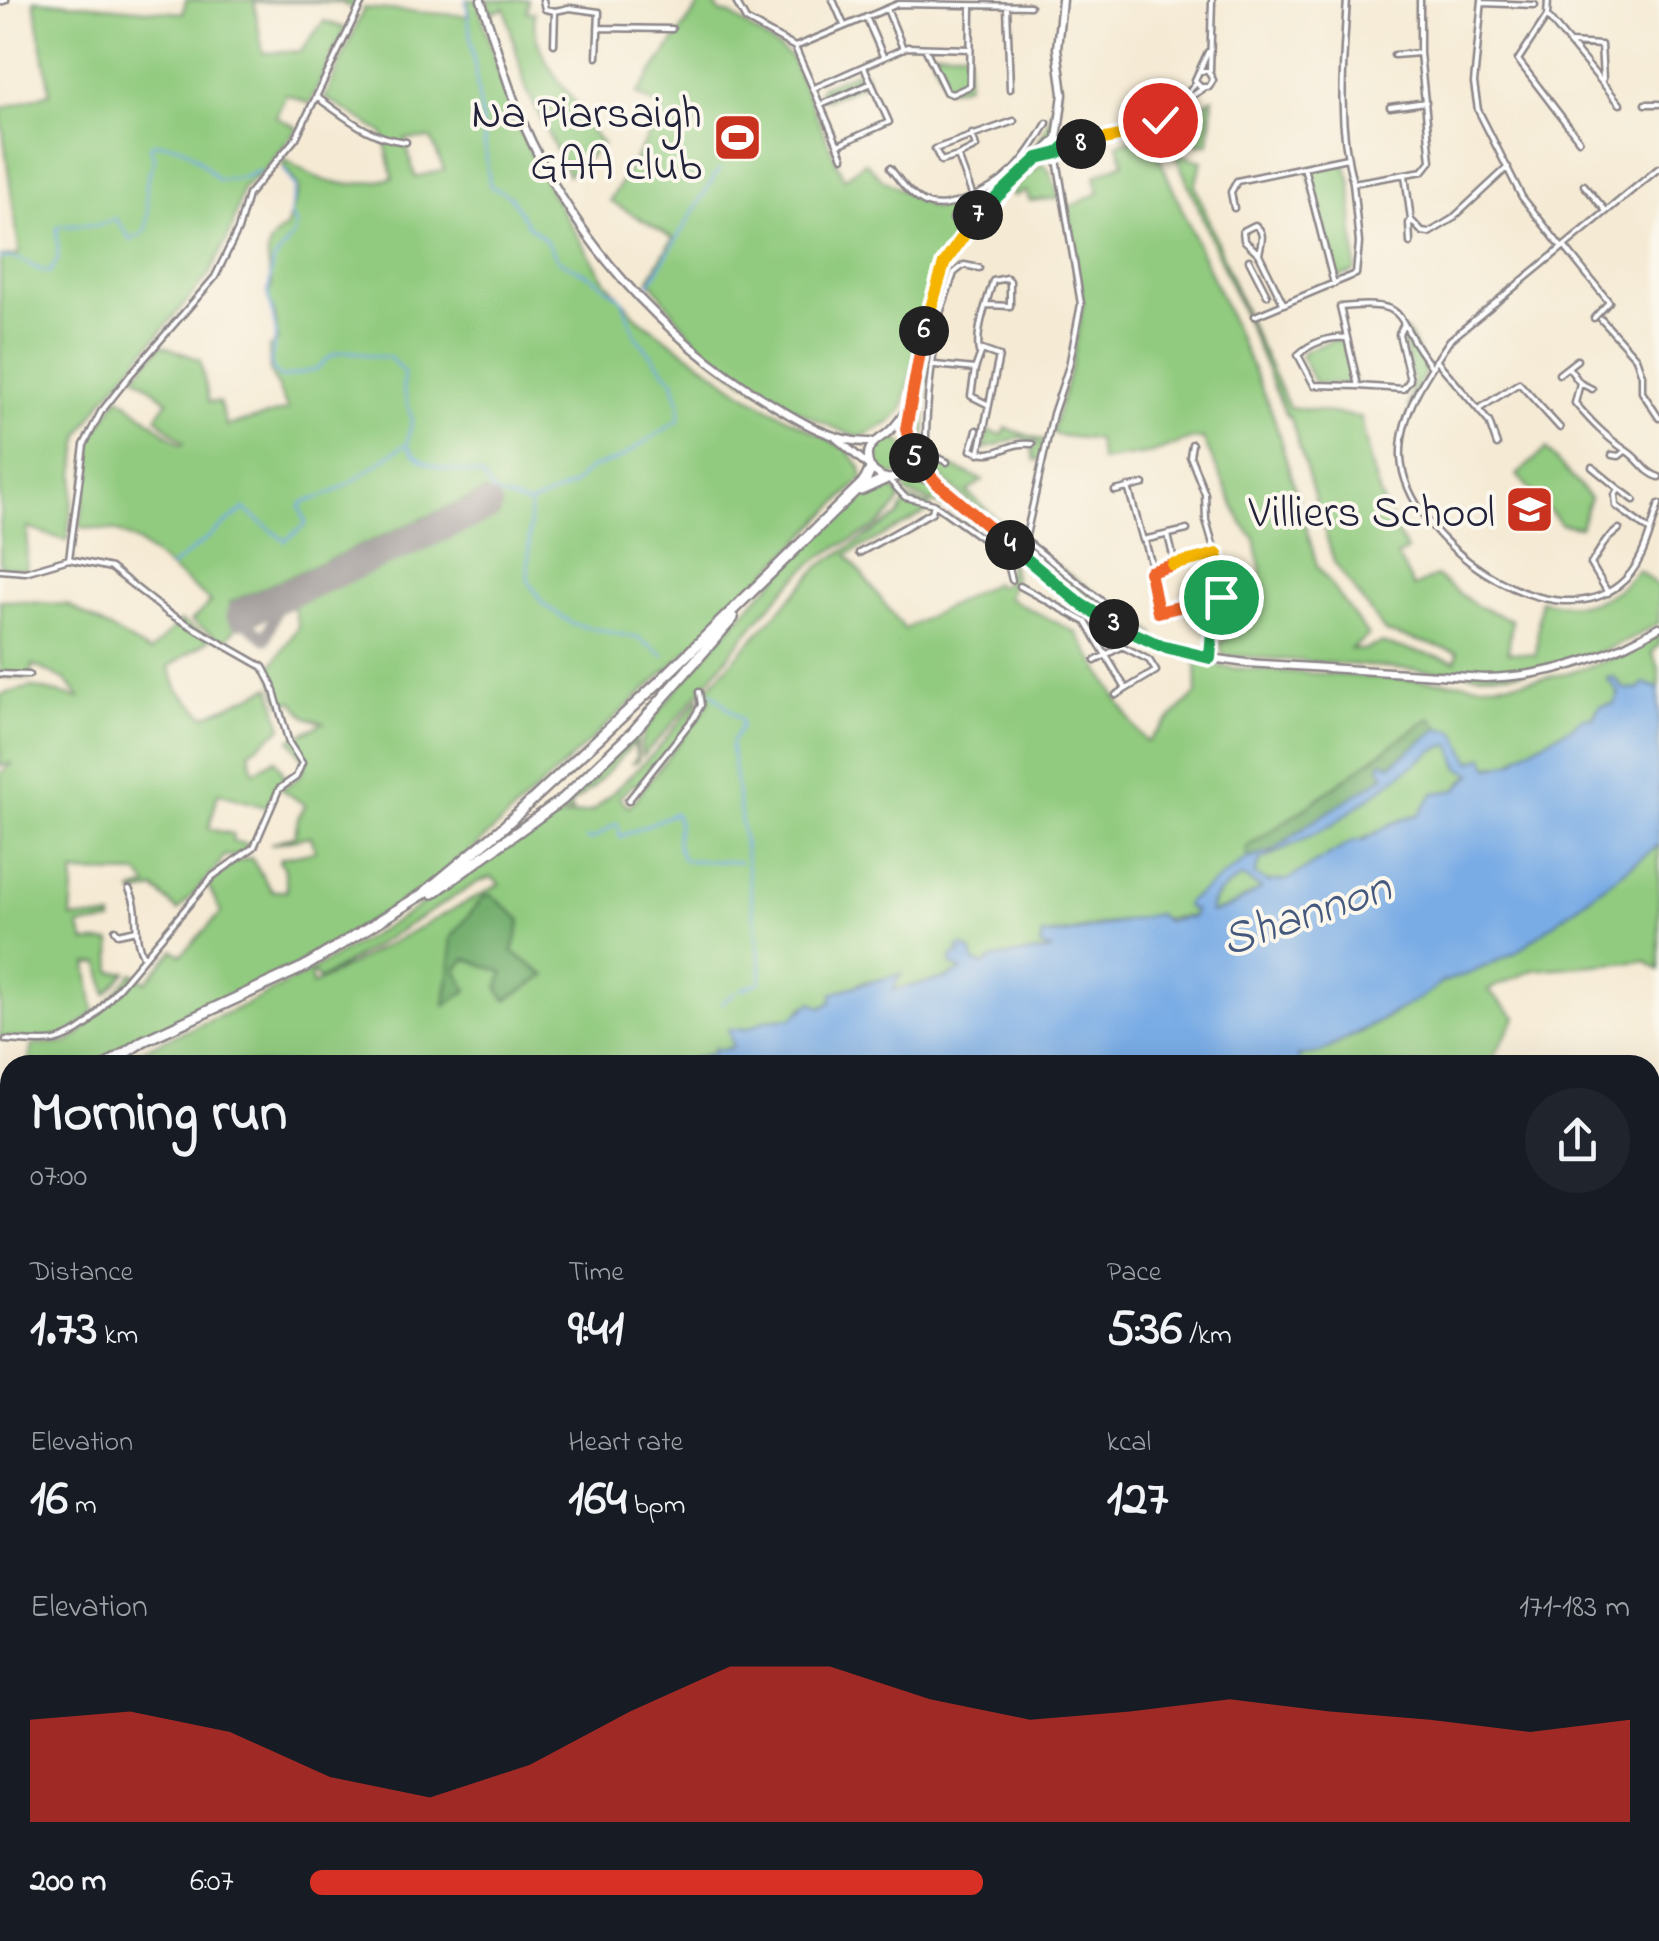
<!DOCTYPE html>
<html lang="en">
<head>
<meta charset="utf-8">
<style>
  body { margin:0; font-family:"Indie Flower",sans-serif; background:#20242c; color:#f1f3f6; height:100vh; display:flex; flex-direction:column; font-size:38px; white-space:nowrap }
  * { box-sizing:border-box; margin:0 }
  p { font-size:32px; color:#9ea1a6 }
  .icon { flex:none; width:55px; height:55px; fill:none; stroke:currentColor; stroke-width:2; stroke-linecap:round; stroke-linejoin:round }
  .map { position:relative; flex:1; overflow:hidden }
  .details { position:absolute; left:0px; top:1055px; width:1660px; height:888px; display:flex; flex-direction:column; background:#171b24; border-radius:30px 30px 0 0; box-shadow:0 10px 40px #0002 }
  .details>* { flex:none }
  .pin { position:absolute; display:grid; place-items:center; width:85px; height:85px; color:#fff; margin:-42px; border:5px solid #fff; border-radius:50%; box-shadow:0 2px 10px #0007 }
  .km { position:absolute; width:50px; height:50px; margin:-25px; border-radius:50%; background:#222; color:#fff; font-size:28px; line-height:50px; text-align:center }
  .round { display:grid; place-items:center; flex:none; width:105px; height:105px; border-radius:52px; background:#20242c }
  .headline { display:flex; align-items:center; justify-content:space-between; height:170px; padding:0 30px }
  h1 { font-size:55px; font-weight:800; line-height:75px }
  .figures { display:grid; grid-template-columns:repeat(3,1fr); gap:15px; height:170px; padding:10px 30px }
  .figures div { display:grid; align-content:center }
  .figures b { font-size:50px; font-weight:800 }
  .figures small { font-size:28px; font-weight:400 }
  .figures p { font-size:28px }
  .chart { height:280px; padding:20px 30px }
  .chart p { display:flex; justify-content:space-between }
  .chart svg { width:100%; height:180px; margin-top:10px; fill:#d93025; opacity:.7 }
  ul { padding:0 30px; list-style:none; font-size:32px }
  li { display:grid; grid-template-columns:160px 120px 1fr; align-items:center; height:75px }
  li i { height:25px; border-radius:12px; background:#d93025 }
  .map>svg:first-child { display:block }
</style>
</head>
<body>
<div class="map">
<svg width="1659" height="1941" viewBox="0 0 1659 1941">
  <rect width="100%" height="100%" fill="#fbf7ec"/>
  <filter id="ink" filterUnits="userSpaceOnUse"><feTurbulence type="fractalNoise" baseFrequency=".01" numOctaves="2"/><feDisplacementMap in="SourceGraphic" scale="20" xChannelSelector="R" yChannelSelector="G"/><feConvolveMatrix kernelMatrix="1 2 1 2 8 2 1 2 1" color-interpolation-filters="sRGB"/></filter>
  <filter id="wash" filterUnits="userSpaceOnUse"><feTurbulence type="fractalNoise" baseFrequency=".0048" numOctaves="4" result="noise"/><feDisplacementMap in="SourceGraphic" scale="40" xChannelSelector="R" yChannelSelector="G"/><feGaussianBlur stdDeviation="2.25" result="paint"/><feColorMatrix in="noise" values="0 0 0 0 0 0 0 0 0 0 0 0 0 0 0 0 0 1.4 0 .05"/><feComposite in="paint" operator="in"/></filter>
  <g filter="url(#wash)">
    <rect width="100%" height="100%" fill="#f5ead4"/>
    <path fill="#91cb7f" stroke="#5a765d" stroke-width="2.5" fill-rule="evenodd" d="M34,0L183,13L186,0H360L354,9L339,2H254L263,53L301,51L324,21L345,28L310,104L286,94L276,117L298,128L263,172L243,188L232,229L209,275L103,400L80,435L67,541L28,528L26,570L0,566V256L18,255L19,249L0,109L50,93Z
      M467,0H477L511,112L551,193L605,280L639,319L751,398L846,449L861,467L863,478L696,643L445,875L297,967L124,1046L102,1065H28L32,1045L67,1043L79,1035L133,973L146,982L174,950L181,955L221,913L208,885L234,862L251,858L272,891H287L284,866L279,862L280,858L315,851L311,836L270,844L295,835L298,818L305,805L281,789C309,773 311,766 290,740L323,723L306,717L293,701L282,705L270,669L298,627L293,604L499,516L486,491L229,603L237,626L225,642L191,621L211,602L139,543L116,531L80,527L91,439L119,396L181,445L184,443L156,417L168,401L135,375L162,345L200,360L209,402H219L227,426L288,410L270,371L269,348L277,342C276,334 277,324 275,316C272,302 263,299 272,285C267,259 261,243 286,228L299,188L282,164L286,160C330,188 343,188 393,178L383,133L325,98L364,8L469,16ZM405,139H431L444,170L415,177Z
      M487,0H528L527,12H534C531,56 568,91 593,125L589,129L603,144L568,175L526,88L505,8L491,13Z
      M703,0H710L721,13L731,15L791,57L844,179L865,162L882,179L933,209L969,203L952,214L956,233L934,277L903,409L891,422L861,437C822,427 736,380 706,352C685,331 667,303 649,279L673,238L610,201L664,110L637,94Z
      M935,51H965L968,54L967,85L948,89L933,58Z
      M859,71L865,73L867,83L828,99L822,98L819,93L822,86Z
      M1059,86L1055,132L1044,150L964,223H958V215L973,209L975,199C1024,179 1048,134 1059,86Z
      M1213,98L1209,144H1194L1189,137L1191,121L1200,117L1206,102Z
      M1182,112L1175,153L1202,161L1195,186L1248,320L1289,407L1361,417C1370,468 1379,505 1407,550L1397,556L1414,587L1436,576L1475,605L1512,620L1508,652L1536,655L1540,600C1582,610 1609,604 1638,570L1659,587V623L1629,640L1588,657L1522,673L1474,674L1223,655L1220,641H1225L1236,617L1252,604L1261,572L1255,539L1242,523L1203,439L1188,440L1153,453L1101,461L1097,440L1056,435L1052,431L1072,364L1083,304L1067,208L1099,193L1095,176L1124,163L1118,144L1148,133ZM1175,153L1285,413L1291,419L1334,562L1385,632L1458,652L1456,661L1381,643L1363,650L1351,649L1368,636L1317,565L1273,415L1159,157Z
      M1341,162L1345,164L1351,182L1356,268L1354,272L1337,278L1308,173L1310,169Z
      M1043,163L1050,172L1060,198L1030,201L1026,191L1014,196L1010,192Z
      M930,320L936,322L926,401L925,435L920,434L925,456L983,480L967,492L1027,546L1156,634L1140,631L1075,593L925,464L909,421Z
      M1403,330L1408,332L1426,371L1408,409L1413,381L1402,339Z
      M1334,340L1343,342L1355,382L1351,384L1315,383L1301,356L1304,351Z
      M1006,428L1044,441L1041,459L1035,461L1032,449L1037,445L1036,441H1026L1023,437L984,449L987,431L1003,435Z
      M870 457a19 19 0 1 1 38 0a19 19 0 1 1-38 0Z
      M1546,449L1590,498L1580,527L1561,524L1517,475Z
      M913,477L926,479L1009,550L1014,577L1008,598L1077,633L1134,726L1147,742L1197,693L1196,662L1232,668L1482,684C1545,683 1605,668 1659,633V646L1652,652L1659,668V689L1645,684L1639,690L1624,689L1614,677L1608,679L1619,694L1614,704L1600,706L1592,718H1582L1573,726L1521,754C1508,768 1487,767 1470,762L1455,731L1440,728L1430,718C1368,760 1311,807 1247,847V859L1186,903L1194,910L1193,916C1169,920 1145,917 1122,921C1095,925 1071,933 1044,935L1055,950L994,958L985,965L974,962L962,953L957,955L962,971C940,982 916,986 891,990C856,963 850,1003 820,1008C814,1009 809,1007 804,1006L793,1018L766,1020L747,1029L739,1028L733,1047L692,1059L687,1064L122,1065L139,1051L243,1006L305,974L404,916L549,820L593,811L654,753L700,697C698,722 654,766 637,786L633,784L619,797L629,807L708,705L704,692L820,566L898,516L907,500L930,505L929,511L847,555L904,629L994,583L998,587L1006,582L1009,560C983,528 947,504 908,494L901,481ZM492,877L500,884L312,985L311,974L314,973L319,980L480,881Z
      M878,483L895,490L901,497C885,535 838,540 810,565C747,622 703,697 642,756L641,742L645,730C712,640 789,563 871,486Z
      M0,600L68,605L150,652L180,621L210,639L169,667L178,690L205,716L271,687L282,728L249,752L254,772L275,759L287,780L276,786L268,808L218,793L209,829L233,834L232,841L250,845L237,856H224L216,869L178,911L155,889L135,894L133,891L148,886L139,874L74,873L71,918H112V922L79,926L85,942H111L112,972H126L106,994L100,963L87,964L94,1011C60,1049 48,1041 0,1037V774L13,763L0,766V695L31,687L80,698L66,680L33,665L30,679L0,676Z
      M636,731L638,761L631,764L637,758L634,743L593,787L569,805L573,812L551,815Z
      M1451,744L1475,774L1467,777L1456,790L1434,793L1419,814L1344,847L1287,880L1268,882L1254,875L1260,861L1332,825L1434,750Z
      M1659,845V970L1645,961L1533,970L1488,990L1516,1017L1489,1065H1300L1297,1057C1340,1050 1403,1008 1440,984C1452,976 1469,975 1482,967C1544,929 1602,889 1659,845Z
      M1242,877L1261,888C1245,900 1230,907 1211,913L1209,910L1220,891Z
      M10,1178V1616H0V1188Z
      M1659,1506V1854L1650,1855V1514Z
      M3,1745L10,1750V1932L365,1933L353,1941H0V1746Z
      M1243,1932L1323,1933L1342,1941H1237Z
      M1593,1932L1633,1933L1643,1941H1364L1360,1933Z
      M484,1933H631L620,1941H488Z
      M810,1933V1932L891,1933L886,1941H813Z
      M1012,1933H1183L1176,1941H1015Z"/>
    <path fill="#74af6e" stroke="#4b6854" stroke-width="2.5" d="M1431,718L1440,728L1390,765L1386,776L1308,825L1274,851L1247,859V847C1311,807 1368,760 1431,718Z
      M492,895L521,920L513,952L546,976L506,1000L498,989L503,972L466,959L456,969L467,990L445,1006C447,983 453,961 450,939L484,896Z
      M1659,1284V1494L1655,1468L1650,1469V1360L1653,1359L1650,1295Z"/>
    <path fill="#79ace5" stroke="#4e6790" stroke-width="2.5" fill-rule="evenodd" d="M1613,677L1624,689L1639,690L1645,683L1659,689V845L1515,953L1471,973L1442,982L1426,995L1320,1053L1298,1056L1300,1065H684L692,1059L714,1053V1048L721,1050L733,1047L728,1029H747L766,1020L792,1018L812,1002L822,1008L832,1001V994C855,984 877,981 901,974L893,990L947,978L961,971L951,964L952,956L961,953L958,948L963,946L972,952L974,962L984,965L994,958L1052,950L1041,946L1043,935L1066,934L1157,914L1166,921L1193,917L1194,910L1187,908L1186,903L1247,859L1274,851L1308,825L1385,776L1380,766L1382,761L1391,765L1440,728L1455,731L1471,762L1484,757L1490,768L1515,761L1521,754L1573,726L1582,718H1593L1600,706L1614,704L1619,694L1607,678ZM1451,744L1459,768L1473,774L1456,790L1434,793L1419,814L1393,823L1362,841L1355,840L1287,880L1268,882L1254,875L1260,861L1332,825L1434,750ZM1242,877L1261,888C1245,901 1230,908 1211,913C1208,896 1228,886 1242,877Z
      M10,1330V1423L0,1422V1339Z
      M0,1616H10V1750L0,1746Z
      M681,1933H794L797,1941H645L650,1934L678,1937Z
      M919,1933H1012L1015,1941H914Z"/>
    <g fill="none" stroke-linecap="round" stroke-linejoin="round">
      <path stroke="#79ace5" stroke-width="2.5" d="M284,169L295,187L290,215L296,225L293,236L273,262L268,292L276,333L271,362L273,370L281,378L318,369C342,337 359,359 389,357L404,373L403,388L412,420L407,445C424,471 454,470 481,475L496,495L529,505L572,486L589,469L619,459L679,420L680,404L673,380L636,337L622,299L592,277L558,260L545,239L527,224L510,196L490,186L466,0
        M0,258C28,255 28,270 50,272L58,259L57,229L60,226L98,225L116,219L131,240L145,232C154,206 137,189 155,161L150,147L153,144C187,141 196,157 218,180L241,178L260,171
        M644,293L719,169
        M530,507L528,580L543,604L573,624L637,638L664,655
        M170,568L244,509L285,541L306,524L300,507L303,502C341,495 371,468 404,445
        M711,692L741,720L742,725L731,743
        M731,746L762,975L760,982L741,990
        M619,830L620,837L675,813C684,831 669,835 684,860L739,862
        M586,839L592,840L617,823L619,827
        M722,1003L735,993"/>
      <path stroke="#8c8688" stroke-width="11" d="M241,614L244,621L266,639L281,596"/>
      <path stroke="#8c8688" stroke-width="30" d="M241,614L487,507"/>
    </g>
  </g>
  <g filter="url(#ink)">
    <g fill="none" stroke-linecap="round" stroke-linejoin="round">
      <defs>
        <path id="street" d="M543,0L545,9L555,11
          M735,0L746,20L795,47L843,157
          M833,0L844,25
          M1347,0C1343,63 1337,122 1353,183L1423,171L1431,161L1420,53V0
          M1482,0L1474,83L1478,110L1522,197L1562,248
          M1548,0L1547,16L1518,60L1579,140
          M0,2L6,0
          M1482,3L1535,5
          M1007,6L1010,89
          M887,9L902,46
          M1547,16L1620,104
          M866,17L883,56
          M598,28L672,29
          M1571,43L1601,45L1603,79
          M554,44L555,11L570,8L599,12L597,57
          M795,47L898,4L1030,6
          M925,48L946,92L952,94L970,86L971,7
          M1394,55L1420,53
          M1210,70L1212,0
          M1200,71H1208L1213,80L1209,87H1200L1195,80L1208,52
          M814,88L907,47L970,49
          M318,98C350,120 367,137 406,142
          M1179,104L1195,84
          M1645,104H1659
          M821,105L872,83
          M1390,107L1426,102
          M838,145L889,122L865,69
          M1064,147L1138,132L1204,88
          M1056,153L1081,304L1069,366L1053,414L1025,540L1104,603L1131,618
          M958,156L976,147L972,134
          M890,168C899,180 909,194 923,202C936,209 949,205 962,201C1006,186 1025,162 1047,123
          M1659,168L1450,340C1426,375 1399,414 1401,458C1406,539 1548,641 1619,585C1643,567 1650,531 1659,504
          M1405,175L1411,220L1422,232L1429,233L1452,219L1508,167
          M1584,185L1606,211
          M1234,208L1231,192L1237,181L1304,167
          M963,232L953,219L955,214L969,209L973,197L958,156L941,161L935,149L1014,121
          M1410,243L1409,223L1411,220
          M1564,246L1609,302L1594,318
          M1259,254C1261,242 1266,233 1255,225L1243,231L1244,240L1259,254L1283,303
          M1249,260L1267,295
          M1334,284L1304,167L1347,158
          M1255,316L1356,274L1359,243L1353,183
          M927,317L938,319C932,364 925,408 926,453L947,462
          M938,319L954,273L964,265L979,268
          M1601,319L1636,358L1642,375V392L1659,418
          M1404,324L1399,334L1410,380L1403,389L1358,386L1340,307C1416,299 1391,319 1431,366
          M1346,338C1330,336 1310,343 1298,355L1314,385L1358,386
          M979,352C975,331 987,302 993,281L1007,278L1010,281V306L987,305
          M1436,360L1489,422L1497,445
          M935,365L975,369L982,350L999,356L979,453
          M1568,367L1577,360
          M975,369L971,396L989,405
          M1559,374L1568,367L1580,383L1575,403C1594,425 1605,436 1628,452C1640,460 1645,473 1659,477
          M1580,383L1592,389
          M1479,409L1519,383L1560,428
          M977,430L971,450C1000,460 1006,441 1032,444
          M1192,444L1190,456L1205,494L1206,520L1227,593L1225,605L1212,620L1210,658
          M1612,455L1619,456L1625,451
          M1592,467L1619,489L1615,495L1616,506L1650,531
          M890,481L905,497L934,504L998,550L1007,560L1012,580
          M1128,487L1143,540L1187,530
          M1619,489L1634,500
          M1115,491L1144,484
          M1168,535L1175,564
          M1145,541L1153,570
          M859,553L932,512L934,504
          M1217,554L1152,570L1149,574L1157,609L1161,612L1221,597
          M69,559L84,445L101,412L131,374L215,277L238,230L248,195L296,138L363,0
          M0,570L25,572L69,559L111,568L168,613L263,667L272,684L289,743L302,763L296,777L279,789L254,847L213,876L88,1024C56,1048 45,1042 6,1040
          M1020,586L1086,622L1126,689
          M1608,593L1591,564L1606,540L1619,529
          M1095,661L1122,646L1149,660L1156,671L1116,695
          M0,674L29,675
          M628,801L693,719L701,705L699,692
          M129,889C142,911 131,935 143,956
          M115,930L118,934L137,930
          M1640,1932L1650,1941"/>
        <path id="secondary" d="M481,0C495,41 506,83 523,123C573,238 660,336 767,401C797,420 836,444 872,442
          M1057,139L1063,94L1057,48L1062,0
          M1041,157L1061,152L1063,145L1057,139
          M909,407C902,416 895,428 886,434C871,444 863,450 871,469L885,479L898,477L911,462L906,429L909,407L927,317L944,264L978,215L1057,139
          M836,438L869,466
          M912,456L938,484L1082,605L1134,634L1161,645L1191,655L1246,663L1485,678C1548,676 1604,660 1659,627
          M906,473L932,481
          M1650,1286L1659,1271
          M1354,1932L1358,1941"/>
        <path id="primary" d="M1232,1941L1237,1932"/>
        <path id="highway" d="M861,490L885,479
          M433,893L563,799L633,732L733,618
          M107,1065L143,1041L304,967L423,894L500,830L658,683L865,481L871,469
          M0,1121L10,1127
          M0,1130L10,1136
          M0,1185L10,1174
          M1650,1863L1659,1862
          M1650,1872L1659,1871"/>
      </defs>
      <use href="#street" stroke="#8c8688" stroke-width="9"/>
      <use href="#secondary" stroke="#8c8688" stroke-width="11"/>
      <use href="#primary" stroke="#8c8688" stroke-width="12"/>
      <use href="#highway" stroke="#8c8688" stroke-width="14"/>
      <use href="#street" stroke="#fff" stroke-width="4"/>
      <use href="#secondary" stroke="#fff" stroke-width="6"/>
      <use href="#primary" stroke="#fff" stroke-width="8"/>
      <use href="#highway" stroke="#fff" stroke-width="9"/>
    </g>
  </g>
  <g fill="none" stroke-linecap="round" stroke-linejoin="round" filter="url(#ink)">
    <defs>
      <path id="split-1" d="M1173,565L1150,572L1158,612L1221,597"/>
      <path id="split-2" d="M1173,565L1217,554L1227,598L1212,620V631"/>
      <path id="split-3" d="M1114,624L1161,646L1210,658L1212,631"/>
      <path id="split-4" d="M1010,545L1082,605L1114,624"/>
      <path id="split-5" d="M914,458L938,484L1010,545"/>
      <path id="split-6" d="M914,458L906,429L924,331"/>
      <path id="split-7" d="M924,331L944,264L978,215"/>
      <path id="split-8" d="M978,215L1038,158L1058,153L1064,147L1081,144"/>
      <path id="split-9" d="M1081,144L1138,132L1160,120"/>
    </defs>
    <use href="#split-1" stroke="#fff" stroke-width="20"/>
    <use href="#split-2" stroke="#fff" stroke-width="20"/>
    <use href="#split-3" stroke="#fff" stroke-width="20"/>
    <use href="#split-4" stroke="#fff" stroke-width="20"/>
    <use href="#split-5" stroke="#fff" stroke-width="20"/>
    <use href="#split-6" stroke="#fff" stroke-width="20"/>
    <use href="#split-7" stroke="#fff" stroke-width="20"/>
    <use href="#split-8" stroke="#fff" stroke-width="20"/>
    <use href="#split-9" stroke="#fff" stroke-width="20"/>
    <use href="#split-1" stroke="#f0652b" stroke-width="12"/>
    <use href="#split-2" stroke="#f5b400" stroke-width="12"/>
    <use href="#split-3" stroke="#22a559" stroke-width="12"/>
    <use href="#split-4" stroke="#22a559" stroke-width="12"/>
    <use href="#split-5" stroke="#f0652b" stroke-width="12"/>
    <use href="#split-6" stroke="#f0652b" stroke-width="12"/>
    <use href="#split-7" stroke="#f5b400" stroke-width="12"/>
    <use href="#split-8" stroke="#22a559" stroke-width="12"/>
    <use href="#split-9" stroke="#f5b400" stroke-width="12"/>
  </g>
  <defs>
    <symbol id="stadium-square" viewBox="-11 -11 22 22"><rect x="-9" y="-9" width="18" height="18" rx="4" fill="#c8321e" stroke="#fbf7ec"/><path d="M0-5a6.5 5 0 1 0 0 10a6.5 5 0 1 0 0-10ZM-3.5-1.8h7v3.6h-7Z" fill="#fff"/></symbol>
    <symbol id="school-square" viewBox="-11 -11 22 22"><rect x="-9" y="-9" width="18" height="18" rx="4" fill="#c8321e" stroke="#fbf7ec"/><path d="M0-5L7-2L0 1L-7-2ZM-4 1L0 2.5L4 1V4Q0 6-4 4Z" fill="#fff"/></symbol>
  </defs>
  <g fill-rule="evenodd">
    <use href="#stadium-square" x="710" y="110" width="55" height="55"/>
    <use href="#school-square" x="1502" y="482" width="55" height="55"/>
  </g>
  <g text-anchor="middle" stroke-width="8" stroke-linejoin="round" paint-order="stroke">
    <g font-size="45" fill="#22223b" stroke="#fbf7ec" text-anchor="end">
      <text x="702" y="127">Na Piarsaigh<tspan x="702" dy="52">GAA club</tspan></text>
      <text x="1495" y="526">Villiers School</text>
    </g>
    <g font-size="48" font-style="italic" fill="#45597f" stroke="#fbf7ec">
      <text transform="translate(1305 911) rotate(-19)" y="17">Shannon</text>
    </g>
  </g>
</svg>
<div class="pin" style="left:1221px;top:597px;background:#1e9e55"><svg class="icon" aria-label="arrive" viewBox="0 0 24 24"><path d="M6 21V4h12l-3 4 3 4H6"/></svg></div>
<div class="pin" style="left:1160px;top:120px;background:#d93025"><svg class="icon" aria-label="check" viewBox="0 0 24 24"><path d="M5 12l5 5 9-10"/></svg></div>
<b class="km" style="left:1114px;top:624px">3</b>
<b class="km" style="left:1010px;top:545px">4</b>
<b class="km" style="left:914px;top:458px">5</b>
<b class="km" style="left:924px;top:331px">6</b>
<b class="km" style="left:978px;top:215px">7</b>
<b class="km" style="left:1081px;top:144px">8</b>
<section class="details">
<div class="headline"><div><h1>Morning run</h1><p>07:00</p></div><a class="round"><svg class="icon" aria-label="share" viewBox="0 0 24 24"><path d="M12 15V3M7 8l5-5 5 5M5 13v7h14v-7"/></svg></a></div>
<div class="figures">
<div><p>Distance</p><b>1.73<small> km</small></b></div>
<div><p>Time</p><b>9:41</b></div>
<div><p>Pace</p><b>5:36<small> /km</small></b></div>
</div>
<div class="figures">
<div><p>Elevation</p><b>16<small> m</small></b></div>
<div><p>Heart rate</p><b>164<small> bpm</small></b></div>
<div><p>kcal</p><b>127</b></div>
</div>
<div class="chart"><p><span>Elevation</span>171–183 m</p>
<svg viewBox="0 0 160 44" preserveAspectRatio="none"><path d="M0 44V19L10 17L20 22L30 33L40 38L50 30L60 17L70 6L80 6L90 14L100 19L110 17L120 14L130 17L140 19L150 22L160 19V44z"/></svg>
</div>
<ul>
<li><b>200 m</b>6:07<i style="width:51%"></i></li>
</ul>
</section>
</div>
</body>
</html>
